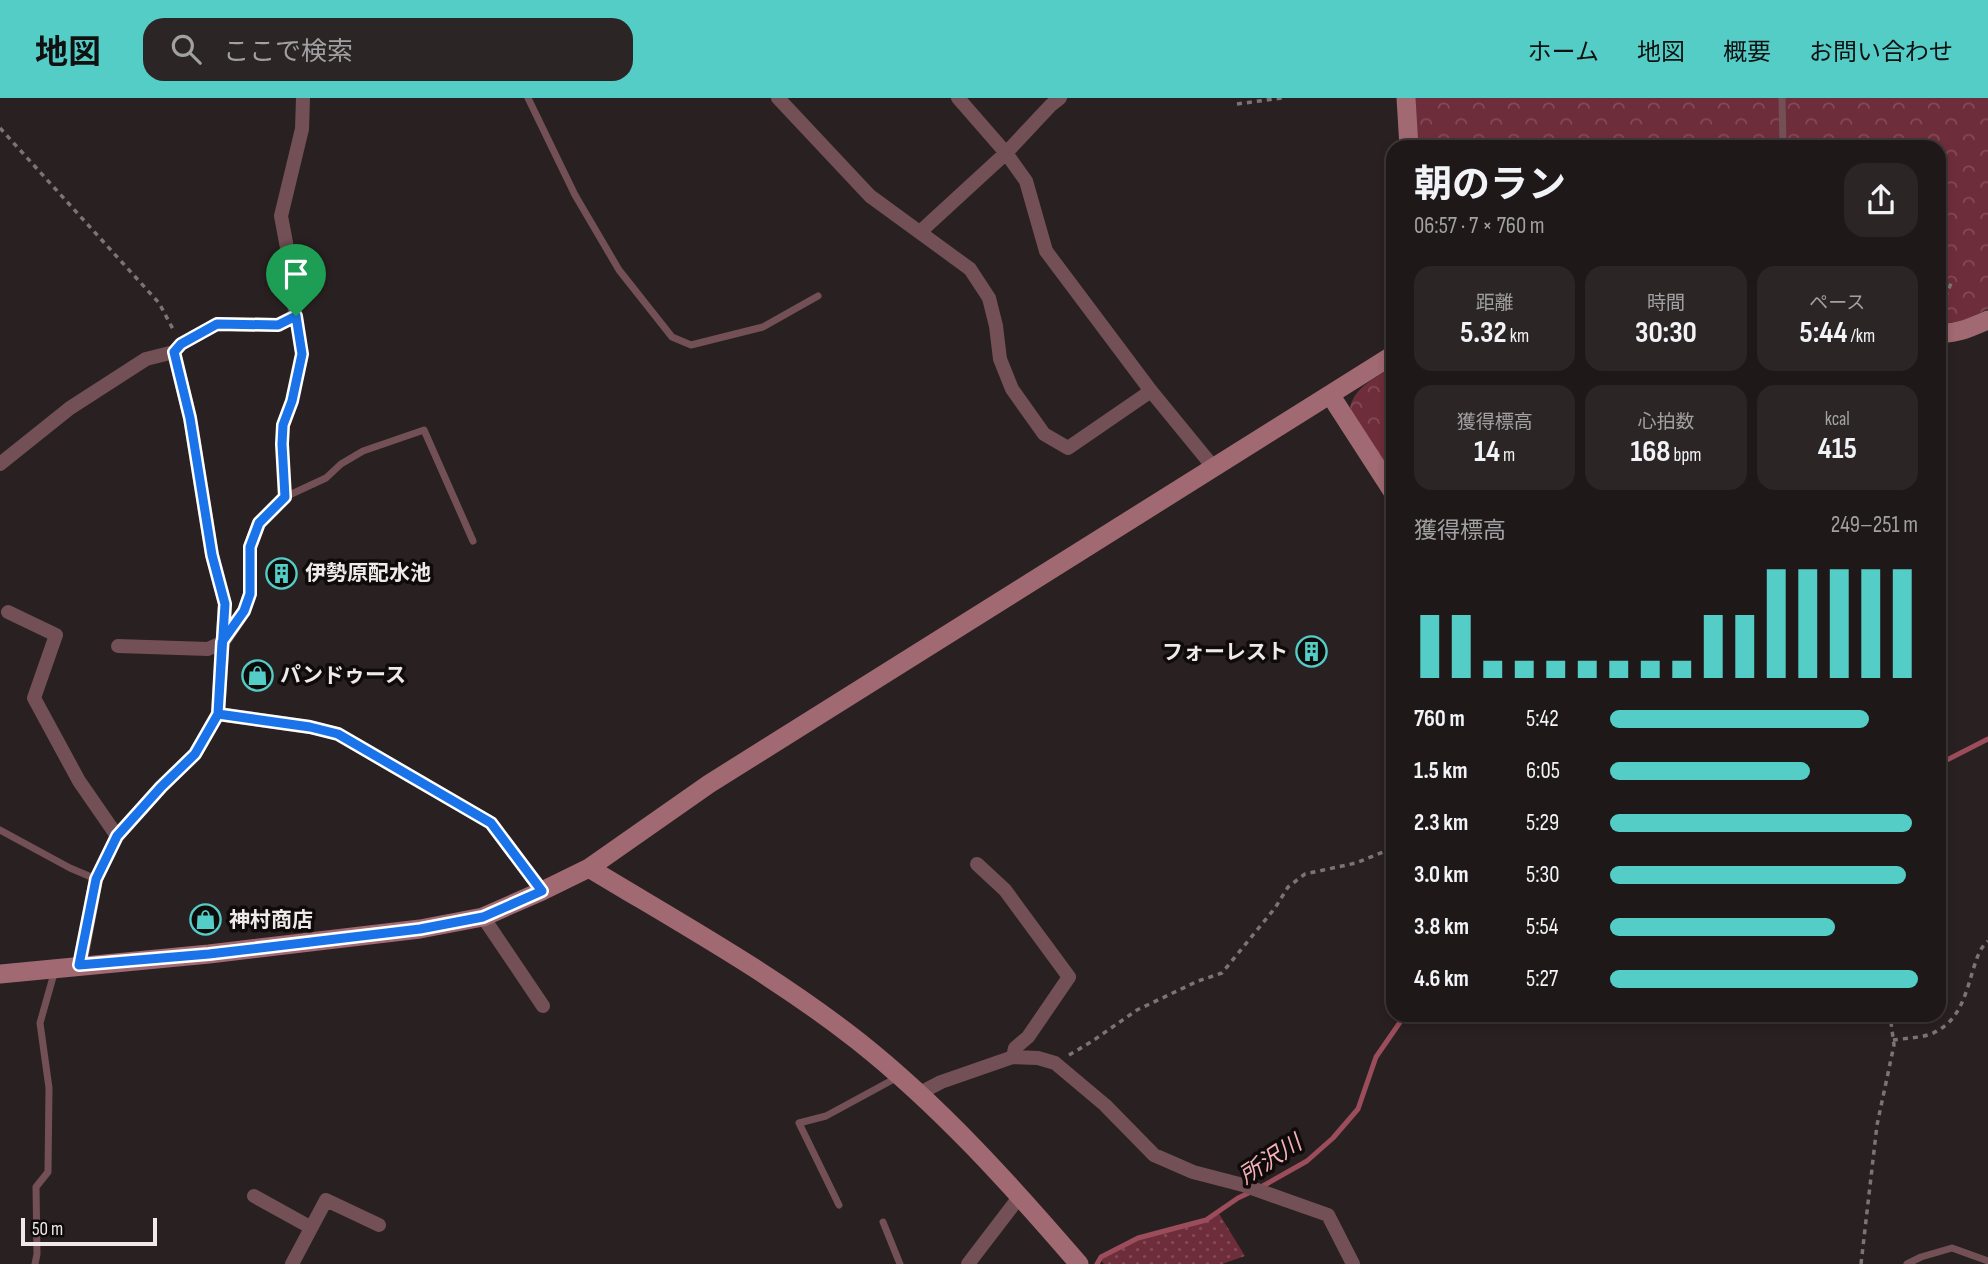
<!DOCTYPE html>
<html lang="ja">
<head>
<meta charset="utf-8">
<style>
  body { margin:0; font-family:"Sofia Sans Condensed","Noto Sans JP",sans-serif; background:#2c2526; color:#f1f3f6; height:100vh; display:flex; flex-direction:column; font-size:26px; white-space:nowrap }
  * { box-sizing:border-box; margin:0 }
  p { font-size:23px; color:#a1a0a2 }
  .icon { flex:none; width:38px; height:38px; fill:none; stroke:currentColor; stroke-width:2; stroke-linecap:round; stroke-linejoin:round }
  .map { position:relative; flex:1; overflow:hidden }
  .side { position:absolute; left:1386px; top:42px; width:560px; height:882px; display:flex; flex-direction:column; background:#1f1819; border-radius:21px; box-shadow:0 4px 10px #0003,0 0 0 2px #3c3738 }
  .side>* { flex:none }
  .scale { position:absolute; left:21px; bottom:18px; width:136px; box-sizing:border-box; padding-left:7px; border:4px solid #efe9e9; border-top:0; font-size:19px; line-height:24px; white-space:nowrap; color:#efe9e9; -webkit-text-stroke:5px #0f0b0b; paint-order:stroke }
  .pin { position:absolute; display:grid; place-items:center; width:60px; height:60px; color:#fff; margin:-72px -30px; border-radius:50% 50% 50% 0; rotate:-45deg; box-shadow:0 0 7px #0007 }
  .pin .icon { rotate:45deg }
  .round { display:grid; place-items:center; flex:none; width:74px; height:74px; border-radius:21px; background:#2c2526 }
  .headline { display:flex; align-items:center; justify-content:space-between; height:119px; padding:0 28px }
  h1 { font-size:38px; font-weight:700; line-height:52px }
  .metrics { display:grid; grid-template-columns:repeat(3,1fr); gap:10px; height:119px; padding:7px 28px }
  .metrics div { display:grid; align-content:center; border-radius:18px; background:#2c2526; text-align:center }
  .metrics b { font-size:30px; font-weight:700 }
  .metrics small { font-size:19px; font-weight:400 }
  .metrics p { font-size:19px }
  .chart { height:196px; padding:14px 28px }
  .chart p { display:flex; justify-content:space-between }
  .chart svg { width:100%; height:126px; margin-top:7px; stroke:#54cdc7; stroke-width:6 }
  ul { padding:0 28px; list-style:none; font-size:23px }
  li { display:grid; grid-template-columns:112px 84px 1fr; align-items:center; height:52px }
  li i { height:18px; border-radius:9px; background:#54cdc7 }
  header { display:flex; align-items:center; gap:42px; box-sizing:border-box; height:98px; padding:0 35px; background:#54cdc7; color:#111 }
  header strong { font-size:33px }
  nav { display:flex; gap:38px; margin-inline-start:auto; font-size:24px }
  .search { width:490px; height:63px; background:#2c2526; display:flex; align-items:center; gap:18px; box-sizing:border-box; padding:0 24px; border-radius:21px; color:#a1a0a2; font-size:26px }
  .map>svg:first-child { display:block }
</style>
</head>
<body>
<header>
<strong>地図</strong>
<div class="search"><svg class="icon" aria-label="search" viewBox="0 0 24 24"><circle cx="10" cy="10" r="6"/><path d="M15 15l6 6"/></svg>ここで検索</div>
<nav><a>ホーム</a><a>地図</a><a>概要</a><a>お問い合わせ</a></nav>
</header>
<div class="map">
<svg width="1988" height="1166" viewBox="0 0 1988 1166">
  <defs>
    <pattern id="park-crowns" width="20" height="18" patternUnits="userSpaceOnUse" patternTransform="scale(1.75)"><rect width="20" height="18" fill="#6e2d3a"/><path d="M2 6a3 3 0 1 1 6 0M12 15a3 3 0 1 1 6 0" fill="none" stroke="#834b56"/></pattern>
    <pattern id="garden-dots" width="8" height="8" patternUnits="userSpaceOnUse" patternTransform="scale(1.75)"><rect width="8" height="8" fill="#6e2d3a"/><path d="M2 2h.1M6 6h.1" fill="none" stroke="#834b56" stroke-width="1.8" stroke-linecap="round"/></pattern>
  </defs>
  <rect width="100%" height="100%" fill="#292021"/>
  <path fill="url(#park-crowns)" d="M1415,0H1988V211L1965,222L1939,227V49H1417Z
    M1393,269V378L1350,311C1353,289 1376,280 1393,269Z"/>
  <path fill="url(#garden-dots)" d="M1218,1114L1245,1158L1222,1166H1104L1100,1161L1138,1140L1206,1122Z"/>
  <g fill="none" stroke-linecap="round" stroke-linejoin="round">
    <path stroke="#9c4d5b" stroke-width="5" d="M1939,666L1988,641
      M1261,1089L1307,1063L1333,1040L1358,1011L1376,959L1405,917
      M1097,1166L1101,1159L1138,1140L1206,1122L1238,1100L1253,1093"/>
    <path stroke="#7c7474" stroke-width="3.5" stroke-dasharray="5 5" stroke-linecap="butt" d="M1237,6L1282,0
      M0,30L159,205L174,233
      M1939,206L1943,205L1952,183
      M1893,942C1907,940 1926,940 1937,933C1960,921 1966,895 1973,872C1977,860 1979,851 1988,843
      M1069,957L1091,944L1137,912L1198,883L1222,875L1275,810L1288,789L1305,776L1356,765L1393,750
      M1861,1166L1877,1027L1894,947L1890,917"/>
    <path stroke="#735055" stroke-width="7" d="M528,0L575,97L619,172L672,239L691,247L763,229L818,198
      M1782,0L1783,49
      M295,218L302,256L292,303L283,327L282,346L285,399L326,380L341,366L363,353L424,332L473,443
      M0,732L70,770L96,781
      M839,1107L799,1025L826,1018L896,980
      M883,1124L900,1166
      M35,1166L37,1156L36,1089L48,1074L49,990L40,925L55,872
      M1907,1166L1921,1159L1952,1150L1988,1163"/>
    <path stroke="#735055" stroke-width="14" d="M778,0L870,98L970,171L989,200L996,228L1000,261L1012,291L1044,336L1068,350L1151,293
      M958,0L1006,55L1051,7L1060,0
      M920,134L1006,55L1026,83L1046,153L1151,293L1214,370
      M0,366L70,310L146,261L174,254L181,246L217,226L278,227L295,218L294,187L281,118L302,31L303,0
      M8,514L56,537L34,600L79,683L117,738
      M118,548L208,551L223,544L244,513L250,496V449L259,425L285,399
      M218,616L310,629L338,636L491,725L542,793
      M977,766L1005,792L1069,879L1028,939L1015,950L1013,959
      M483,819L543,908
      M80,867L96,781L117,738L161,689L195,656L218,616L225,506L212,457L190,320L174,254
      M920,995L941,984L1013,959L1038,960L1055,965L1105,1007L1154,1057L1193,1074L1243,1087L1328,1117L1353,1166
      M254,1098L310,1129
      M292,1166L326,1102L379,1127
      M968,1166L1020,1098"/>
    <path stroke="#a16971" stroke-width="19" d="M1406,0L1409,49
      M1939,235C1957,236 1972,229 1988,222
      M1331,298L1393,394
      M589,770C680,825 774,877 858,943C940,1008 1011,1087 1079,1166
      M0,876L209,856L420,831L483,819L542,793L589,770L709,686L1393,257"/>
  </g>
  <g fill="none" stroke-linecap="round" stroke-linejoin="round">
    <defs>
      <path id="route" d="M296,218L302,256L292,303L283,327L282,346L285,399L259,425L250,449V496L244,513L222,544L218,616L310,629L338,636L491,725L542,793L483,819L420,831L209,856L79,867L96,781L117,738L161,689L195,656L218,616L225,506L212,457L190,320L174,254L181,246L217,226L278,227L296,218"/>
    </defs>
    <use href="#route" stroke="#fff" stroke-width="14"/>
    <use href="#route" stroke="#1a73e8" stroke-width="9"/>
  </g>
  <defs>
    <symbol id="building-ring" viewBox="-11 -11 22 22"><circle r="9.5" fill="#0f0b0b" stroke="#54cdc7" stroke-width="1.5"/><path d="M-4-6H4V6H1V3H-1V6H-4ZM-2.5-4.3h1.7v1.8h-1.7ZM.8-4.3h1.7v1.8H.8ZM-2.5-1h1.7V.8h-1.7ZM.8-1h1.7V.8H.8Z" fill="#54cdc7"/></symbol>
    <symbol id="shop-ring" viewBox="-11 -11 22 22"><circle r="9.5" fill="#0f0b0b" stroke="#54cdc7" stroke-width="1.5"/><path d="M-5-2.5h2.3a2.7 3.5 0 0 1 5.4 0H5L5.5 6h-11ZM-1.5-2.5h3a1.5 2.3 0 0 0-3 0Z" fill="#54cdc7"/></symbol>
  </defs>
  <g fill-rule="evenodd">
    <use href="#building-ring" x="264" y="458" width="35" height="35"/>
    <use href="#building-ring" x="1294" y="536" width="35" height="35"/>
    <use href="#shop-ring" x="240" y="560" width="35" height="35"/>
    <use href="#shop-ring" x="188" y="804" width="35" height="35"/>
  </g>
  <g text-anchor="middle" stroke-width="7" stroke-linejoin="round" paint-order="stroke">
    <g font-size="21" font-weight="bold" fill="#efe9e9" stroke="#0f0b0b" text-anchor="start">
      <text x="305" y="482">伊勢原配水池</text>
      <text x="1288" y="561" text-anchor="end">フォーレスト</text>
      <text x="280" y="584">パンドゥース</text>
      <text x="229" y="829">神村商店</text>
    </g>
    <g font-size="23" font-style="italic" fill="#f4afb8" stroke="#0f0b0b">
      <text transform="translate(1270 1061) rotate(-33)" y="8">所沢川</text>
    </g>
  </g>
</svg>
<div class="scale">50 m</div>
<div class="pin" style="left:296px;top:218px;background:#1e9e55"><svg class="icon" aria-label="arrive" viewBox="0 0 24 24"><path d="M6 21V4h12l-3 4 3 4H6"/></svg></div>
<section class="side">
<div class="headline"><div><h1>朝のラン</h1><p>06:57 · 7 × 760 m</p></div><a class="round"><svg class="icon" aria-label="share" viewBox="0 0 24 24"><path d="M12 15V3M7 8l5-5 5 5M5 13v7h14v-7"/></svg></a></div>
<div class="metrics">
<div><p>距離</p><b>5.32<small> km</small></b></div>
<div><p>時間</p><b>30:30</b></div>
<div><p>ペース</p><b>5:44<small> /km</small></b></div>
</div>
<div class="metrics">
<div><p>獲得標高</p><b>14<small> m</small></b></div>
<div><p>心拍数</p><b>168<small> bpm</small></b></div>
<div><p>kcal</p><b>415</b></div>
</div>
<div class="chart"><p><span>獲得標高</span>249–251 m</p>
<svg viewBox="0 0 160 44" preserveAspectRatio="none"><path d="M5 44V22M15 44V22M25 44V38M35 44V38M45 44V38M55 44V38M65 44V38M75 44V38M85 44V38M95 44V22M105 44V22M115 44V6M125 44V6M135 44V6M145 44V6M155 44V6"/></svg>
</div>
<ul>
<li><b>760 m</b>5:42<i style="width:84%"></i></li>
<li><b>1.5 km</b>6:05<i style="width:65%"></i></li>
<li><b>2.3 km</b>5:29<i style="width:98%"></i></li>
<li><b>3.0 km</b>5:30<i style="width:96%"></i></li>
<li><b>3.8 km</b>5:54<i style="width:73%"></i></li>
<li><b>4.6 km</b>5:27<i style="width:100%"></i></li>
</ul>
</section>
</div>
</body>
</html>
